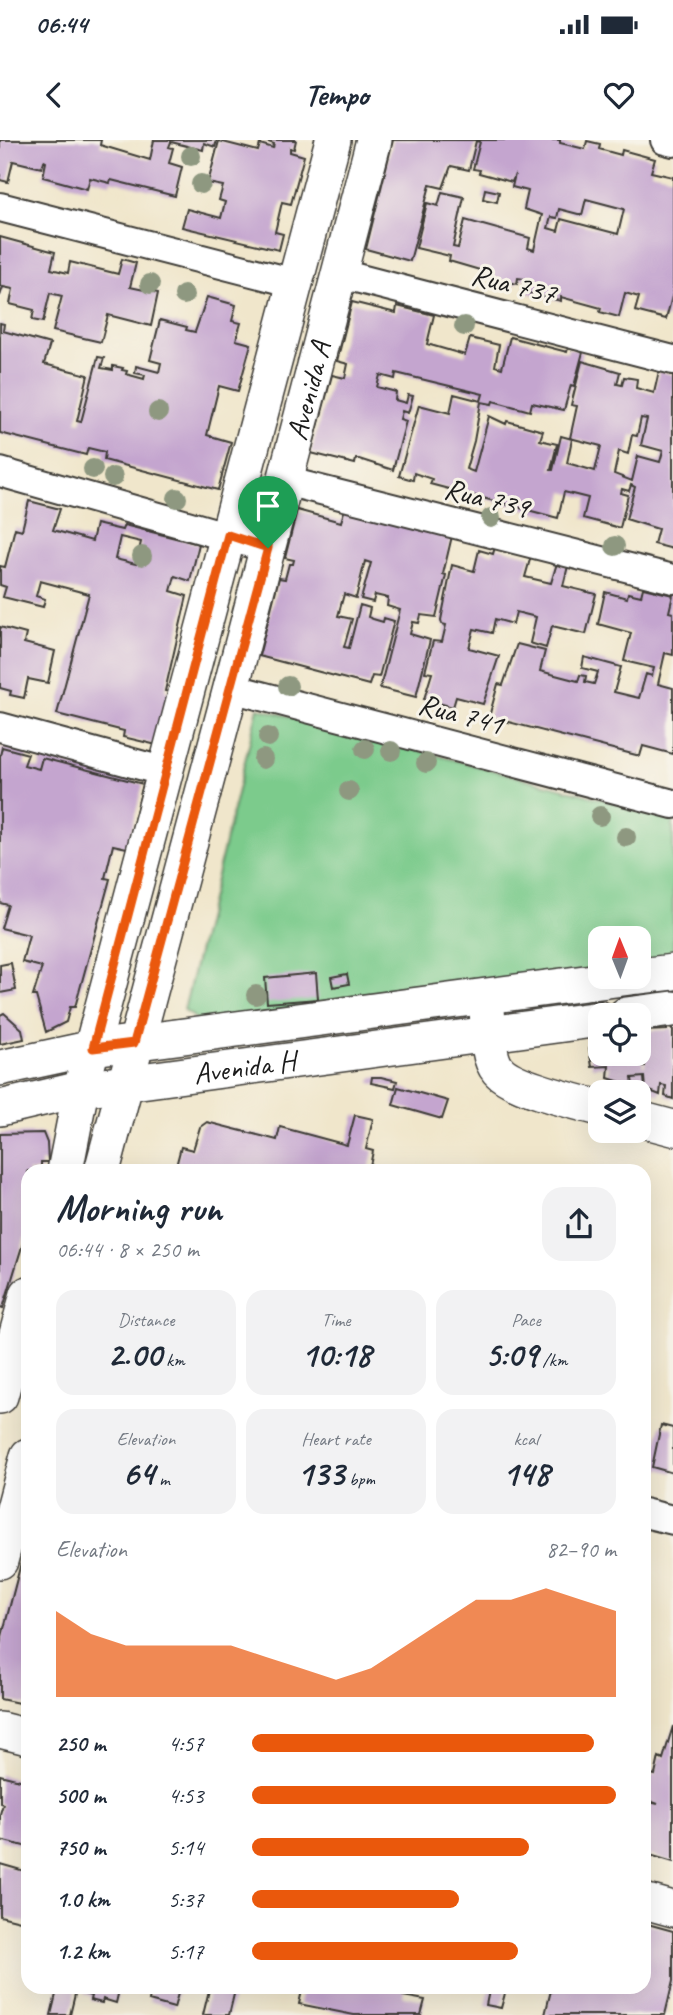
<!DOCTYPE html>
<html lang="en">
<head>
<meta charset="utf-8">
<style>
  body { margin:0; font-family:Caveat,sans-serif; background:#f2f2f3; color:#1f2937; height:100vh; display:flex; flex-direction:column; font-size:26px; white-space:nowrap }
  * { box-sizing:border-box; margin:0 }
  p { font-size:23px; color:#747a83 }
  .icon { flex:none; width:38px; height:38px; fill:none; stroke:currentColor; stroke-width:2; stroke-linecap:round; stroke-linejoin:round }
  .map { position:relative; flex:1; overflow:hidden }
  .details { position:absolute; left:21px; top:1024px; width:630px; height:830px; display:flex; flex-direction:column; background:#fff; border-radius:21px; box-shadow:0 7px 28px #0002 }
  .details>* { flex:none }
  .needle { width:46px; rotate:359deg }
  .fabs { position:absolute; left:588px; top:786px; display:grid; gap:14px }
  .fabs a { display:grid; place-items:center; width:63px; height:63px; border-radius:14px; background:#fff; box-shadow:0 7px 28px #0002; font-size:35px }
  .pin { position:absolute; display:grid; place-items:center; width:60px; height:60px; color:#fff; margin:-72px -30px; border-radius:50% 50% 50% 0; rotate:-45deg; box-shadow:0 0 7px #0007 }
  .pin .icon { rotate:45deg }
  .round { display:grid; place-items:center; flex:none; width:74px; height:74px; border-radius:21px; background:#f2f2f3 }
  .head { display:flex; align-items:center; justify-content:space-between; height:119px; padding:0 35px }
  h1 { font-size:38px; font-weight:600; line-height:52px }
  .stats { display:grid; grid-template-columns:repeat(3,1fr); gap:10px; height:119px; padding:7px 35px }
  .stats div { display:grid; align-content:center; border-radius:18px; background:#f2f2f3; text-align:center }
  .stats b { font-size:35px; font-weight:600 }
  .stats small { font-size:19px; font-weight:400 }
  .stats p { font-size:19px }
  .chart { height:196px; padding:14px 35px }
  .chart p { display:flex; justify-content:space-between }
  .chart svg { width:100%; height:126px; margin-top:7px; fill:#ea580c; opacity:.7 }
  ul { padding:0 35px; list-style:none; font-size:23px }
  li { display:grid; grid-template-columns:112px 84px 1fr; align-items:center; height:52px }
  li i { height:18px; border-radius:9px; background:#ea580c }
  .status { display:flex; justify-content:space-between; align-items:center; height:49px; padding:0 35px; background:#fff; direction:ltr }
  .status svg { height:19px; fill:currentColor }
  header { display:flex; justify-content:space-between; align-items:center; height:91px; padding:0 35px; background:#fff; font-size:32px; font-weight:600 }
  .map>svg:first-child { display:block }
</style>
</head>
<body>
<div class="status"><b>06:44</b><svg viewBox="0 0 49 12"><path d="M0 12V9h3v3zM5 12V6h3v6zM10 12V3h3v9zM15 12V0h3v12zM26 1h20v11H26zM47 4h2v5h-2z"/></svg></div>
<header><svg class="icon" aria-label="back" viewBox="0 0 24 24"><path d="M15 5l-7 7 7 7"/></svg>Tempo<svg class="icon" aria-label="heart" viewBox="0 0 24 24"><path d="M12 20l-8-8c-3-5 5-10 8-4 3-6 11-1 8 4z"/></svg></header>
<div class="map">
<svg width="673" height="1875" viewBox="0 0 673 1875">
  <rect width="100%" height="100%" fill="#f7f3e8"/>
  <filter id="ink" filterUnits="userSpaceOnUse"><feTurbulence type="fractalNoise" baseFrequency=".0143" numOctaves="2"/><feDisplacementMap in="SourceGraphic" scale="14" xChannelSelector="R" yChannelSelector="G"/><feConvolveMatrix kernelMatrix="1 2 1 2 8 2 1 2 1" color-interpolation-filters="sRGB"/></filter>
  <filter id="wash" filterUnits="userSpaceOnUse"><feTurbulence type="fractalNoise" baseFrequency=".00686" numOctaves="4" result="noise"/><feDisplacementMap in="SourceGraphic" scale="28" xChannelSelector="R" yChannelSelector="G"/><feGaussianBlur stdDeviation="1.57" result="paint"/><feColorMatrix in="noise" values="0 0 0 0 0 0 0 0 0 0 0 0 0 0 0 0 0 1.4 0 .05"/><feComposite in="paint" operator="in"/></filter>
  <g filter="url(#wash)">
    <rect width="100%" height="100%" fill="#f0e6cb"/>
    <path fill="#7bcb8c" stroke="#4c7454" stroke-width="2" d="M258,568L673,678V827L639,831V798H600V836L202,883L184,870Z"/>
    <g id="blocks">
      <path fill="#c4a5cf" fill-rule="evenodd" d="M0,0H101L100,5L150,20L154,0H217L215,7L204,3L203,10L171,2L169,7L173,8L169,23L182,27L175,56L111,40L110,43L90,38L87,49L43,37L46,22L44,21L42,28L13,21L8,42L0,40Z
        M263,0H296L294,9L290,8V12L304,16L291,64L282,62L275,92L283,94L279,110L182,87L187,69L221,78L225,62L219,60L223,46L208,43L219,1L258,11L260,4L273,8L274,4Z
        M393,0H560V3L585,9L587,1L600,4L599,9L621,15L622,10L655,19L651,32L673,37V153L666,179L635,171L639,157L625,153L619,177L600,172L601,168L561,157V161L524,152L526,139L518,138L517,144L489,137L490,133L449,121L450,116L416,108L427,63L438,66L442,52L464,57L453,107L458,108L465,80L530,98L528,108L534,110L542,75L524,69L528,51L512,47L515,34L512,42L479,33L480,30L473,29L480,2L476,1L469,30L451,26L443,48L430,45L410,121L366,109ZM586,59L624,69L618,94L561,79L558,91L548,88L551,77L557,78L559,69L582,75Z
        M485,49L499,52L497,62L483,59Z
        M0,97L55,112L51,129L68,133L70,122L118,134L122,119L136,123L130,147L158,153L151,186L108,175L101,202L53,191L62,156L50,153L43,182L32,180L34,170L10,164L13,149L3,147L0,156Z
        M207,157L236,165L232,181L241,183L236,200L251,204L238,251L219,246L207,295L231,302L218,350L104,320L105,312L88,308L86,315L0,293V183L4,184L3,191L50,204L44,224L88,235L77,281L81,282L98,217L104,218L101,228L113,230V226L123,228L122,230L127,231L126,234L144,239L145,235L135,233L136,226L159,232L161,223L150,220L160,180L187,187L186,190L195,192Z
        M352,162L396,173L397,166L434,175L427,204L465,215L470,198L499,205L495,226L502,228L510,197L567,212L568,208L583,212L574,246L571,245L564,270L532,263L530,271L493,261L492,264L481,262L474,301L466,329L474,332L489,276L506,284L507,281L543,291L540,300L557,304L551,330H553L561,296L572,299L567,323L595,331L601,306L570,298L577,266L571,265L582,221L620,232L617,244L622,245L624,237L637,239L636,248L654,253L659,231L673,235V409L654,404L658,389L626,379L635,347L631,345L629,351L622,349L621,353L628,355L620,388L583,378L588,358L564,352L558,378L430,344L432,339L414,333L413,340L399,336L419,265L450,273L454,254L481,261L483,254L396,233L395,239L380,235L377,247L396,252L395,260L406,263L408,255L413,256L408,273L402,271L400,279L406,281L393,330L359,319H356L355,324L311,313L332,235L345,238L348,224L337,221ZM641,278L647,279L641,305L663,311L660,322L638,316L632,341L614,334L619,311L628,314L632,295L637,296Z
        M29,361L60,369L53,390L92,401L96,384L122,390L124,385L199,404L190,441L175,436L171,451L187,456L165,551L170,552L157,605L123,597L124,591L57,574L89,454L40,441L36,456L45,459L43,467L3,457L6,447L0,445V426L5,427L15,388L22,390ZM120,397L141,402L136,424L115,419Z
        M345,368L452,396L443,434L446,435L436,477L421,475L419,483L413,482L410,494L430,500L416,557L380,548L400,470L387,466L388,458L375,455L373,462L361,459L371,423L365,421L356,458L344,454L338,476L352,479L344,507L349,508L360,465L370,468L368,477L373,479L383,482L384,478L394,481L379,537L372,536L369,545L259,516L279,438L285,439L289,424H293L294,420L285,418L297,370L341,382Z
        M495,407L531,416L525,437L551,443L557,423L568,426L563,446L596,454L586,494L552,486L546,508L530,503L536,477L516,472L513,484L495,479L492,493L474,489L469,508L499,516L483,564L456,557L453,567L424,559L432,533L425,532L433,501L442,502L446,485L442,484L441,480L452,425L474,431L479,410L493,414Z
        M643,448L673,455L669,472L673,473V515L665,513L658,544L673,548V614L643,606L640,616L489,577L498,544L503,545L517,504L545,511L540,531L578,541L580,535L586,536L585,542L594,544L598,532L582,528L584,517L621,527L614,552L639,558L646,534L652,536L654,528L624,521L631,493L598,484L605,452L627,458L628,453L641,456Z
        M0,487L26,494L24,503L55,511L48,543L28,539L24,558L10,555L11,551L0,548Z
        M2,607L28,614L24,625L39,629L42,618L143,644L127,708L113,705L105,738L110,739L75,867H70L66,882L46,892L36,856H33L42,827L22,822L29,795L1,788L8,765L0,763V616Z
        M11,823L16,850L0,853V825Z
        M316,833L318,859L267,863L265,838Z
        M347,834L349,844L333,847L331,837Z
        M4,873L22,889L24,899L0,904V875Z
        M667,888L673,889V959L665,956L666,946L661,945L660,955L645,949L644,937L632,938L633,946L608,938L609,926L592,927L589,908L600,906V914H639V905H641L643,926H645L644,891L667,890Z
        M372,937H381L397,941L395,948L371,943Z
        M398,947L448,961L442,979L393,965Z
        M355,975L373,979L366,1009L373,1011L369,1031L175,1030L181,1007L193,1010L200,987L207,982L277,1000L280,987L347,1005Z
        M43,993L47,1003L48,1022H41V1031H28V1087L3,1168L0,1167V994Z
        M661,1285L673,1288V1333L652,1327Z
        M28,1396V1565L0,1559V1504Z
        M673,1586V1722L650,1715L647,1732L644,1731V1664L645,1661L658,1664L644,1659L651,1634L655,1635L659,1617L663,1619Z
        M0,1635L28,1642V1707L0,1700V1674L3,1664L0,1663Z
        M0,1724L28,1732V1783L0,1776Z
        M644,1783L673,1791V1841L665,1875H545L552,1846H644Z
        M58,1846H77L70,1875H51Z
        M86,1846H120L116,1863L103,1859L102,1863L90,1860L91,1856L84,1854Z
        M152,1846H180L174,1868L149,1861Z
        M210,1846H236L229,1875H203Z
        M303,1846H405L403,1856L425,1860L421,1875H354L299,1864Z
        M490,1846H507L501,1868L486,1865Z"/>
    </g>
  </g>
  <g filter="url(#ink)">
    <use href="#blocks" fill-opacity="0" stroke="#3c3a36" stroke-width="2"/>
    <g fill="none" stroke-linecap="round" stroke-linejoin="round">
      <defs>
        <path id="minor" d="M665,0L673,2
          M0,67L295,143
          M337,133L673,220
          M0,332L268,408
          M285,341L673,439
          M231,548L673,664
          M0,587L166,632
          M644,1373L673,1380"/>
        <g id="tertiary">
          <path d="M639,836L673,832"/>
          <path d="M487,870C489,887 486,916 498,930C512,947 577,962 600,968"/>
          <path d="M626,875L673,869"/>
          <path d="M0,928L93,908L638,836"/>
          <path id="s1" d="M0,968L81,949L600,879"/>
          <path d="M639,979L673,988"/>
          <path d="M65,1031L81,949L333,0"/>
          <path id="s2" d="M102,1031L231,548L374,0"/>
          <path d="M0,1256L28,1154"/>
          <path d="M0,1421L28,1316"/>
          <path d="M0,1590L28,1597"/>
          <path d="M644,1761L673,1769"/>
        </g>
      </defs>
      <use href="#minor" stroke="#3c3a36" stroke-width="32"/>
      <use href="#tertiary" stroke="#3c3a36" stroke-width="38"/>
      <use href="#minor" stroke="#fff" stroke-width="28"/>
      <use href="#tertiary" stroke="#fff" stroke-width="35"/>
    </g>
    <g fill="#8e9880">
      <circle cx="191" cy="16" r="10"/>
      <circle cx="201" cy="44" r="10"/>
      <circle cx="150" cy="144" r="10"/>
      <circle cx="184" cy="155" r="10"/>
      <circle cx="464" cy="186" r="10"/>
      <circle cx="158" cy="272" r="10"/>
      <circle cx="93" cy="329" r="10"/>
      <circle cx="113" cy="337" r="10"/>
      <circle cx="177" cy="358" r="10"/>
      <circle cx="491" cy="378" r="10"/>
      <circle cx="615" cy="406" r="10"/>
      <circle cx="142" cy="416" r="10"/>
      <circle cx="288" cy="546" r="10"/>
      <circle cx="268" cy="597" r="10"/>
      <circle cx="365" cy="609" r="10"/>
      <circle cx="391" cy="611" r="10"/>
      <circle cx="263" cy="619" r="10"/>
      <circle cx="426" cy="623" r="10"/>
      <circle cx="349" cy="651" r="10"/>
      <circle cx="600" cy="676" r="10"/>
      <circle cx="626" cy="697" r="10"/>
      <circle cx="256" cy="855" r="10"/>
    </g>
  </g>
  <g fill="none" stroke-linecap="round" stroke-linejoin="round" filter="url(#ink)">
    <defs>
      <path id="route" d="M228,395L268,408L134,903L93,908Z"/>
    </defs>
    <use href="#route" stroke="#fff" stroke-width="14"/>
    <use href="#route" stroke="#ea580c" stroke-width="9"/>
  </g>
  <g text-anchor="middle" stroke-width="6" stroke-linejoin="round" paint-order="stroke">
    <g font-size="30" fill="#1c1c1c" stroke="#f7f3e8">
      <text transform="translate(514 144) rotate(14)" y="10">Rua 737</text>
      <text dy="10" stroke="none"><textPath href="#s2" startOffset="807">Avenida A</textPath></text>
      <text transform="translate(487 358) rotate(14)" y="10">Rua 739</text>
      <text transform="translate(461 574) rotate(15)" y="10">Rua 741</text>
      <text dy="10" stroke="none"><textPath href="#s1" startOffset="248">Avenida H</textPath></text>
    </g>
  </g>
</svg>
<div class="fabs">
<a><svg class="needle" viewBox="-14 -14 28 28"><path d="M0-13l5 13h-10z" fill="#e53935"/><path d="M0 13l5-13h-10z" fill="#747a83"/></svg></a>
<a><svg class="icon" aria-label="locate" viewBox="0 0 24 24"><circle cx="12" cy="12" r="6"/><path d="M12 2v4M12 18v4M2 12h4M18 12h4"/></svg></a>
<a><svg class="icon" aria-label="layers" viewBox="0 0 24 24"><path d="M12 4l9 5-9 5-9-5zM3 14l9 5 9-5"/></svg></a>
</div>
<div class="pin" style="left:268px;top:408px;background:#1e9e55"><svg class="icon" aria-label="arrive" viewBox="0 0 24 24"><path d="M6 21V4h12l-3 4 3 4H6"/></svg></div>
<section class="details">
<div class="head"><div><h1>Morning run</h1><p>06:44 · 8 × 250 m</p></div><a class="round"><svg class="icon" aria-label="share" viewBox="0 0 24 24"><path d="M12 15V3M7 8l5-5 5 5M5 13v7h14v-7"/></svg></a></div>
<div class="stats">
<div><p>Distance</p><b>2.00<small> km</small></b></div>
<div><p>Time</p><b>10:18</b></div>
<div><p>Pace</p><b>5:09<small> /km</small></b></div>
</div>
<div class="stats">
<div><p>Elevation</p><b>64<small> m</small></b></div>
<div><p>Heart rate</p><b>133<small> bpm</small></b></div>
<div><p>kcal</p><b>148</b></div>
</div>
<div class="chart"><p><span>Elevation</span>82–90 m</p>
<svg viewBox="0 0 160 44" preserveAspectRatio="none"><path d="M0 44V14L10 22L20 26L30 26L40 26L50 26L60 30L70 34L80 38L90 34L100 26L110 18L120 10L130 10L140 6L150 10L160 14V44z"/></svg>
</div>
<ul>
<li><b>250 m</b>4:57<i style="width:94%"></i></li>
<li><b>500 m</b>4:53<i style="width:100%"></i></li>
<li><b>750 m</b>5:14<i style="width:76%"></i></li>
<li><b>1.0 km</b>5:37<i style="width:57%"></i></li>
<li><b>1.2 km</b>5:17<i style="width:73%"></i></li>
</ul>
</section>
</div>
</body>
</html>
